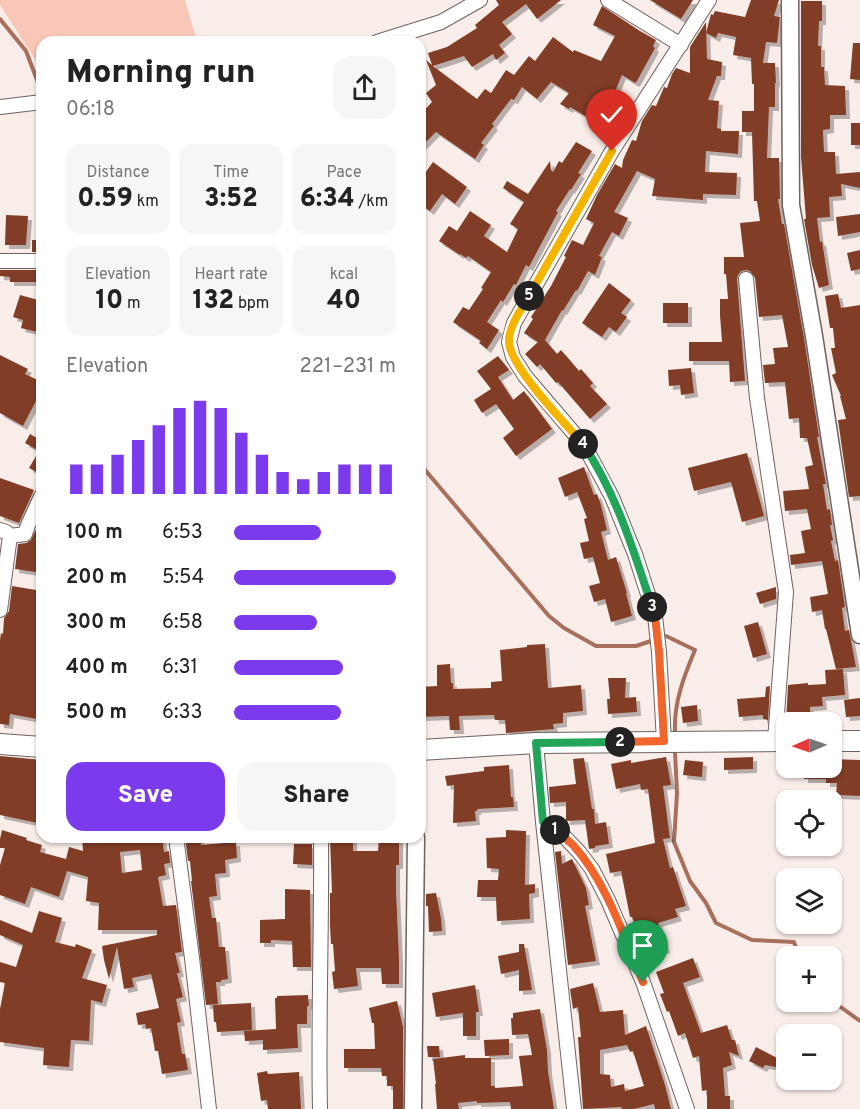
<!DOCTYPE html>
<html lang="en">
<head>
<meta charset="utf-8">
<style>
  body { margin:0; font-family:Overpass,sans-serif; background:#f6f6f6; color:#222; height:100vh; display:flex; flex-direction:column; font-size:22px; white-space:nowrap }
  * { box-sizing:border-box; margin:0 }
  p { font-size:20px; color:#767676 }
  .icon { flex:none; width:33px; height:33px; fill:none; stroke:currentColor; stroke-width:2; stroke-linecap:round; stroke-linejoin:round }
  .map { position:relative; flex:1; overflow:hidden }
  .sheet { position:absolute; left:36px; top:36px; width:390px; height:807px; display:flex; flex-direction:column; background:#fff; border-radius:18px; box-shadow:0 2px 4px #0004 }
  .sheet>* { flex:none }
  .needle { width:39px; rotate:268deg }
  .controls { position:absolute; left:776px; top:712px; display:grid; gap:12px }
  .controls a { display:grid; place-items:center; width:66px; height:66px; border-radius:12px; background:#fff; box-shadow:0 2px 4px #0004; font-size:30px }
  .pin { position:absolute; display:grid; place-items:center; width:51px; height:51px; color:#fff; margin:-62px -26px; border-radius:50% 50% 50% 0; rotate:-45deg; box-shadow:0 0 6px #0007 }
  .pin .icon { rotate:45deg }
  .km { position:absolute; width:30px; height:30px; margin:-15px; border-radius:50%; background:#222; color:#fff; font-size:16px; line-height:30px; text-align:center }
  .round { display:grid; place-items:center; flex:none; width:63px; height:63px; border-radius:18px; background:#f6f6f6 }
  .summary { display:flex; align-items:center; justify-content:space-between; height:102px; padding:0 30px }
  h1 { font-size:33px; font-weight:800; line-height:45px }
  .metrics { display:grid; grid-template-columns:repeat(3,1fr); gap:9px; height:102px; padding:6px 30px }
  .metrics div { display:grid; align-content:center; border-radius:15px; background:#f6f6f6; text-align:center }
  .metrics b { font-size:26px; font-weight:800 }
  .metrics small { font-size:16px; font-weight:400 }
  .metrics p { font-size:16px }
  .chart { height:168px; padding:12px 30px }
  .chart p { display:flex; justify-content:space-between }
  .chart svg { width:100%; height:108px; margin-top:6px; stroke:#7c3aed; stroke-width:6 }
  .primary-button { display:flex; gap:12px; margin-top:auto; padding:12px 30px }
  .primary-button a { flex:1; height:69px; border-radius:18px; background:#7c3aed; color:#fff; font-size:24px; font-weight:800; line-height:69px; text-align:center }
  .primary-button a+a { background:#f6f6f6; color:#222 }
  ul { padding:0 30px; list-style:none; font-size:20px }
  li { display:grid; grid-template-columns:96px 72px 1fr; align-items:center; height:45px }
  li i { height:15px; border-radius:8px; background:#7c3aed }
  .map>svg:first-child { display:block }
</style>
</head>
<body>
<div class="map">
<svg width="860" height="1109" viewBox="0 0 860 1109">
  <defs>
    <filter id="shadow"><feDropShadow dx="4" dy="4" stdDeviation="0" flood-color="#0004"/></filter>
  </defs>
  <rect width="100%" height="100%" fill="#f9ede9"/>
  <path fill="#f8c7b7" d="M0,0H185L197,42H42V70L0,5Z"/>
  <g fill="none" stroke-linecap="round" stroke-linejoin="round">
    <path stroke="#a86f5d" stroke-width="4" d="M0,19L26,51L42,93
      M420,464L549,616L564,628L596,646H636L654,640
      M661,638L666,636L695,650C684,676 674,702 675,730
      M675,752L677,793L674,842L690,881L706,903L716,923L752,940L794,942L799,957
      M831,999L835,1003L860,1021"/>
  </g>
  <path fill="#823d26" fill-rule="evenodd" filter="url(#shadow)" d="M496,0H561L537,19L526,4L502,22L512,34L499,45L505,53L496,60L493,54L472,67L464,56L433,66L477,99L485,89L491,93L506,70L514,75L529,56L535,61L553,37L573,52L574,50L601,61L615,36L593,25L602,6L640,31L656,40L653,46L655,48L637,81L635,83L622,75L611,101L619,105L606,128L570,107L569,109L560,104L569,93L551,82L537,99L522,87L514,100L511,99L492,124L494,126L481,143L484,145L475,159L436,132L420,148V115L432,102L426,93L436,85L426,60L432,65L428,53L447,47L477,28L475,25L499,5Z
    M650,0H693L681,19Z
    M751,0H779L774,16L780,17L777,43L766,42L763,63H775L776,83H775V107H769L767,158H779L780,199H778L782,224H784L804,338L819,437H817L826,484H823L827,510L830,509L832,525H830L833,540L831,541L835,561L838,560L845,607L842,608L845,631L849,630L856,667L836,669L826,629H825L822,610L812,612L810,597L828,594L822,561L791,565L790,555L805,553L801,531L811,529L807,509L785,511L783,491L809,489L805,467L813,465L807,438H800L799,418L789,419L785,382L765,383L763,365L775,364L773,348L788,347L782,315L759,317L755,278L750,271L746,270L741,271L738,275L737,279L745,381L730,382L729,361H689V342H722L720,315V299H728L726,274H724V257H744L740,223L760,221L757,201H754L752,132H742V111H754V84H752L751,58L733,55L736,37L718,33L716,38L706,33L711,14L713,15L715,11L745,17Z
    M801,1H822V21H819L818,46H821V67H824L825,85L845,86L846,115H830V129L823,130L824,152H835L836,174L860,172V188L841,184L842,196L829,197L830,217L817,218L820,242L822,241L829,285L819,288L812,265L804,219H806L801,157Z
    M706,22L707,59L722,62L721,76H717L708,100L719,101L717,128L721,129V131H739L738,154L706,151L705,172L737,173L736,195L703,194V200L652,196L655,179L637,171L614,212L628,218L619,236L612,232L599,256L602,257L595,275L588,271L577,291L576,290L563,311L562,310L545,340L557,354L561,350L579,371L581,369L593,383L590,386L607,404L590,419L558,382L556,383L540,364L537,367L525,354L538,342L524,333L533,319L531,317L551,286L566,257L564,256L572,240L583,245L594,223L586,219L597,195L615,164L622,168L623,160L632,140L636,141L642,121L652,105L656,106L664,87L667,88L672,74L676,68L690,73V47Z
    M853,43H860V80L850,79Z
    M851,123H860V145H851Z
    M576,142L592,151L578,173L581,174L571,190L570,189L556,211L558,212L529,267L526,265L516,285L514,284L503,302L501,300L487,322L499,330L487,349L479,343L481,341L453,322L463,307L469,310L483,289L481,288L491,272L468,256L466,258L460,254V255L439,241L449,226L457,231L470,211L491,225L484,236L507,252L518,229L510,224L524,202L503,188L507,181L528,194L550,161L551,170L553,172L559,161L562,163Z
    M433,162L467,187L455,204L442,194L430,211L420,204V180Z
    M860,214V232L838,236L836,217Z
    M6,215L28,216L26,245H5Z
    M32,240H42V252H32Z
    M860,250V269L851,271L847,253Z
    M0,270H42V282H10V277L0,276Z
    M609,283L631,300L621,313L627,317L616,332L609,327L602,337L582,323Z
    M838,294L841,308L860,305V496L849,497L838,420L846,419L840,396H841L832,375L836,373L831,348H835L833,328H830L825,296Z
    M20,295L42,301V312L37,332L21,328L23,320L13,317Z
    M663,303H688V323H663Z
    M0,355L28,369L25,374L42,382V404L36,401L23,426L0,413Z
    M498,356L509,370L498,377L513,400L524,391L552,429L516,456L503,438L514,429L496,404L482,413L474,400L491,389L477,371Z
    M691,368L694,393L681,395L680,385L669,386L668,370Z
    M30,434L42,441V475L29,468L39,451L25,443Z
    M747,453L764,516L742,522L731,482L694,491L688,468Z
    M584,467L594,495L597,494L601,505L607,530L601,532L608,560L616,557L627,593H626L632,616L611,622L605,599L594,602L589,586L600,583L593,557L584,559L580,543L589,541L584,519L587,518L577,492L565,497L558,478Z
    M0,478L34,490L19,523L0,516Z
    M42,516V573L15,569L18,544L26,543L31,540Z
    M12,586L42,591V720L10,714L9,725L0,724V640L1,633L3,634L4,618L9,611Z
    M776,587V599L760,604L756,593Z
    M758,622L767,654L753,658L744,626Z
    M545,644L548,688L581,685L583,711L563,713V723L553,724L554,729L506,733L505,720H495L494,715L459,716L460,730H450L449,716L420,717V687L437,686V665L450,664L451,683H453V689L491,688V682L502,681L500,650L527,647V645Z
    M843,669L845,695L822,697L823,706L810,707L811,723H786L788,685L808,683V685L826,684L825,670Z
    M608,678H626L625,698L636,697L637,712L608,714L607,699H610Z
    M770,686L768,720L763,719V715L739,717L737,699L765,697L766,687Z
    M860,698V716L846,717L844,700Z
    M697,705L698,721L683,723L681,707Z
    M0,756L42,760V824L0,815Z
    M666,757L671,785L663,786L670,838L663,839L670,868L673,867L686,906L675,909L678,917L658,923L666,949L648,955L642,935L639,936L632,917H630L621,871L610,873L606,854L655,843L648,789L641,790L640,784L616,789L611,764L631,760V763Z
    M753,757V769L724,770V758Z
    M584,758L592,809H594L595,824L606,822L609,844L595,846V848L589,849L585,820L566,821V802L550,803L549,787L576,784L573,759Z
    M831,759L860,760V796L836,795L837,783H826V779H804V768H831Z
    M685,760L703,762L702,777L683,775Z
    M509,765L511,797H513L514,807L477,809V811H475L476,821L453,823L454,785L447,786L445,776L484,771V767Z
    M2,830L27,838L26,840L42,845L40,852L66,859L69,847L83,851L82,837H110V839L125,837H162L164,852L169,851L170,863L164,864L166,875L158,877L163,906L176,905L182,952L175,953L180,973H177L183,997L176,999L181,1022L177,1023L182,1054H185L188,1070L162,1074L158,1051H155L151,1028L146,1029L145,1024L138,1025L136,1013L159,1008L151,974L132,978L134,987L124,989L117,947L109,979L104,960L102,946L157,935V930H98L99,903L86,901L88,877L67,871L59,897L31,887L25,904L0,895V865L5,848H0V839ZM140,850L142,870L122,873L120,852Z
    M506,830L526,831L525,885L535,884V893L529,894L530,919L497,921L496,897H477L478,880H498L499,869L487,868L486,838L506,837Z
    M185,837H200L201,845L236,842L237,858L225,860L226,873L215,874L217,896L209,897L212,918H216L219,947H225L228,979L221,980V982H216L218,1004L206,1005L191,881H192L190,861H188Z
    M330,837H353V851H378L379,837H399V865H396V890L399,959V984H382L381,968H356L358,986L334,989L332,972L335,971L333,944H331L330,926V893H332Z
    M294,844H312V865L293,864Z
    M561,851L562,864L572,859L586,888L589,905L585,906L596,961L568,965L555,852Z
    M285,889L310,890L311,967H293L292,941L271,940V943H260V920L285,919Z
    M436,893L441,918L442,931L429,932L428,906H426V894Z
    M39,911L62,918L55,942L75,947L76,944L92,950L82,978L107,985L102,1003L91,1000L89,1041L71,1040L69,1067L43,1065L44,1048L0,1042V1009L5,983L0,982V962L16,967L23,945L0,935V920L32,933Z
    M519,944H524L532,990L519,991V970L501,974L498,956L519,952Z
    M693,958L700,977L683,983L701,1033L727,1025L732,1040H735L739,1056L729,1052L732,1065L723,1068L725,1096H730V1109H707V1090L702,1091L699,1056L693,1058L685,1033L678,1036L669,1011L667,1012L660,994L664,993L656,972Z
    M593,983L600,1012L623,1010L625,1035L646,1026L665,1085L671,1109H655L654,1104L634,1109H622L621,1107L583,1109L578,1037H581L578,1007L573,1009L570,989ZM627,1045L630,1052L633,1051L644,1086L625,1091L624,1084L611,1087L610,1075L600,1074V1050Z
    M475,985L479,1012H476V1036H463V1013L436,1017L432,993Z
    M308,995L309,1006H307V1024H297L298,1048L263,1050V1040L245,1041L244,1031L276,1029L275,998H277V996Z
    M397,1001L403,1027V1109H393V1086H387V1076H382L381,1068H344V1049H375L374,1023H372L369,1008Z
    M251,1003L252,1030L217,1032L216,1022H214L213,1005Z
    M540,1009L547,1050L548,1071L554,1109H511L510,1102L477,1103V1101L458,1103L459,1109H437L435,1084H436L433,1059L465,1055V1058H491V1086H495V1088L523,1086L519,1056L532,1055L528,1034L512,1035L511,1018H513V1013Z
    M509,1039V1055L485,1056L484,1040Z
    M427,1046H439L440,1057H428Z
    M756,1047L777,1058L786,1059V1069L765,1065L763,1068L749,1061Z
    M267,1071L268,1074L299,1072L301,1109H268L267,1100L261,1101L257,1073Z"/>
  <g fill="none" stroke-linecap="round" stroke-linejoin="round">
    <defs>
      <path id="minor" d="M608,0L681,45
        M377,42L441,22L480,0
        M0,107L42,102
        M0,261H42
        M746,279L757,398L786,592L775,741
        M0,530L6,532L10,536L25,534L28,525L42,495
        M0,610L10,536
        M664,741L659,652L655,616L635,554L612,497L584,445L525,376L513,357L509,342L514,323L612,151L709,0
        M536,743L543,822L574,1109
        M543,822L560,832L579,852L592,869L608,900L643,982L687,1109
        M176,837L192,958L209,1109
        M320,1109C318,1018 322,928 321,837"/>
      <path id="tertiary" d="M790,0L791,205L814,336L860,635
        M413,1109L416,837"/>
      <path id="secondary" d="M831,741H860
        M0,744L42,747
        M420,750L536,743L786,741"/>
    </defs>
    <use href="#minor" stroke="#6d6360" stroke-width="16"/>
    <use href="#tertiary" stroke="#6d6360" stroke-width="19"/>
    <use href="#secondary" stroke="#6d6360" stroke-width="22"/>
    <use href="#minor" stroke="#fff" stroke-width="14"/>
    <use href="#tertiary" stroke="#fff" stroke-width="16"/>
    <use href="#secondary" stroke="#fff" stroke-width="20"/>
  </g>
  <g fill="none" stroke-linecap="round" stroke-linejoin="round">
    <defs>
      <path id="split-1" d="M555,830C562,834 567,840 573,845C606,881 624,937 643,982"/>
      <path id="split-2" d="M555,830L543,822L536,743L620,742"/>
      <path id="split-3" d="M620,742L664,741L659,652L655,616L652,607"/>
      <path id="split-4" d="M583,444C616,493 634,551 652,607"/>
      <path id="split-5" d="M529,296C522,308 508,328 509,342C510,367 565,423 583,444"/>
      <path id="split-6" d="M529,296L612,151"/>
    </defs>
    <use href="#split-1" stroke="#fff" stroke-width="12"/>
    <use href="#split-2" stroke="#fff" stroke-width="12"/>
    <use href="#split-3" stroke="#fff" stroke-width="12"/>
    <use href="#split-4" stroke="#fff" stroke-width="12"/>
    <use href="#split-5" stroke="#fff" stroke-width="12"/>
    <use href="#split-6" stroke="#fff" stroke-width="12"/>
    <use href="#split-1" stroke="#f0652b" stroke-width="8"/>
    <use href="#split-2" stroke="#22a559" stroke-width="8"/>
    <use href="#split-3" stroke="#f0652b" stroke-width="8"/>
    <use href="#split-4" stroke="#22a559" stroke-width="8"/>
    <use href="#split-5" stroke="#f5b400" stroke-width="8"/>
    <use href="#split-6" stroke="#f5b400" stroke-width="8"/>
  </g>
</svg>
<div class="controls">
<a><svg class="needle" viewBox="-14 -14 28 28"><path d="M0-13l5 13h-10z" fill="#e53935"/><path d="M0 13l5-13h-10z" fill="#767676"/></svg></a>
<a><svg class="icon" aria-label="locate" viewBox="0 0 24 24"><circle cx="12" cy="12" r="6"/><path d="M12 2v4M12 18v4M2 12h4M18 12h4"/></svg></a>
<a><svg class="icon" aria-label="layers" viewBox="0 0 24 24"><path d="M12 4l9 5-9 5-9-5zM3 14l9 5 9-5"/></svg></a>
<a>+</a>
<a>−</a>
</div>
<div class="pin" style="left:643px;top:982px;background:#1e9e55"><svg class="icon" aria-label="arrive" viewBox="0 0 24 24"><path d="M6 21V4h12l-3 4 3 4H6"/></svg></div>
<div class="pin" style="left:612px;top:151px;background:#d93025"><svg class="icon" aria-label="check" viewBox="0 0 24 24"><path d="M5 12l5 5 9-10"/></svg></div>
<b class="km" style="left:555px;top:830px">1</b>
<b class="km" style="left:620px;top:742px">2</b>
<b class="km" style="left:652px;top:607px">3</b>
<b class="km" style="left:583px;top:444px">4</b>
<b class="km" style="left:529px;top:296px">5</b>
<section class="sheet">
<div class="summary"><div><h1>Morning run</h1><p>06:18</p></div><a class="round"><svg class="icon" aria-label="share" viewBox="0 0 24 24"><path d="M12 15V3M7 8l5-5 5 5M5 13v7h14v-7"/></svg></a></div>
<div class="metrics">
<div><p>Distance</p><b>0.59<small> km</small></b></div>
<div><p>Time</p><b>3:52</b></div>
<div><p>Pace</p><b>6:34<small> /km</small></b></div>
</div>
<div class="metrics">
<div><p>Elevation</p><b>10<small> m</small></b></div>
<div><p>Heart rate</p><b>132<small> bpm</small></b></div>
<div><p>kcal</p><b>40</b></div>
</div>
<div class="chart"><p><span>Elevation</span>221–231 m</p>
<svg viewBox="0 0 160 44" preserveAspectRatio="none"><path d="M5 44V32M15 44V32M25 44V28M35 44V22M45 44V16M55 44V9M65 44V6M75 44V9M85 44V19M95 44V28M105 44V35M115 44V38M125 44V35M135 44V32M145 44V32M155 44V32"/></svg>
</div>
<ul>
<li><b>100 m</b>6:53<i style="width:54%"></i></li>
<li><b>200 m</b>5:54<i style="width:100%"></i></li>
<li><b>300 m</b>6:58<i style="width:51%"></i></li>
<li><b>400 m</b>6:31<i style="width:67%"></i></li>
<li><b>500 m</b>6:33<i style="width:66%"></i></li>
</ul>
<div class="primary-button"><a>Save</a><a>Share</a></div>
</section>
</div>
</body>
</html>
